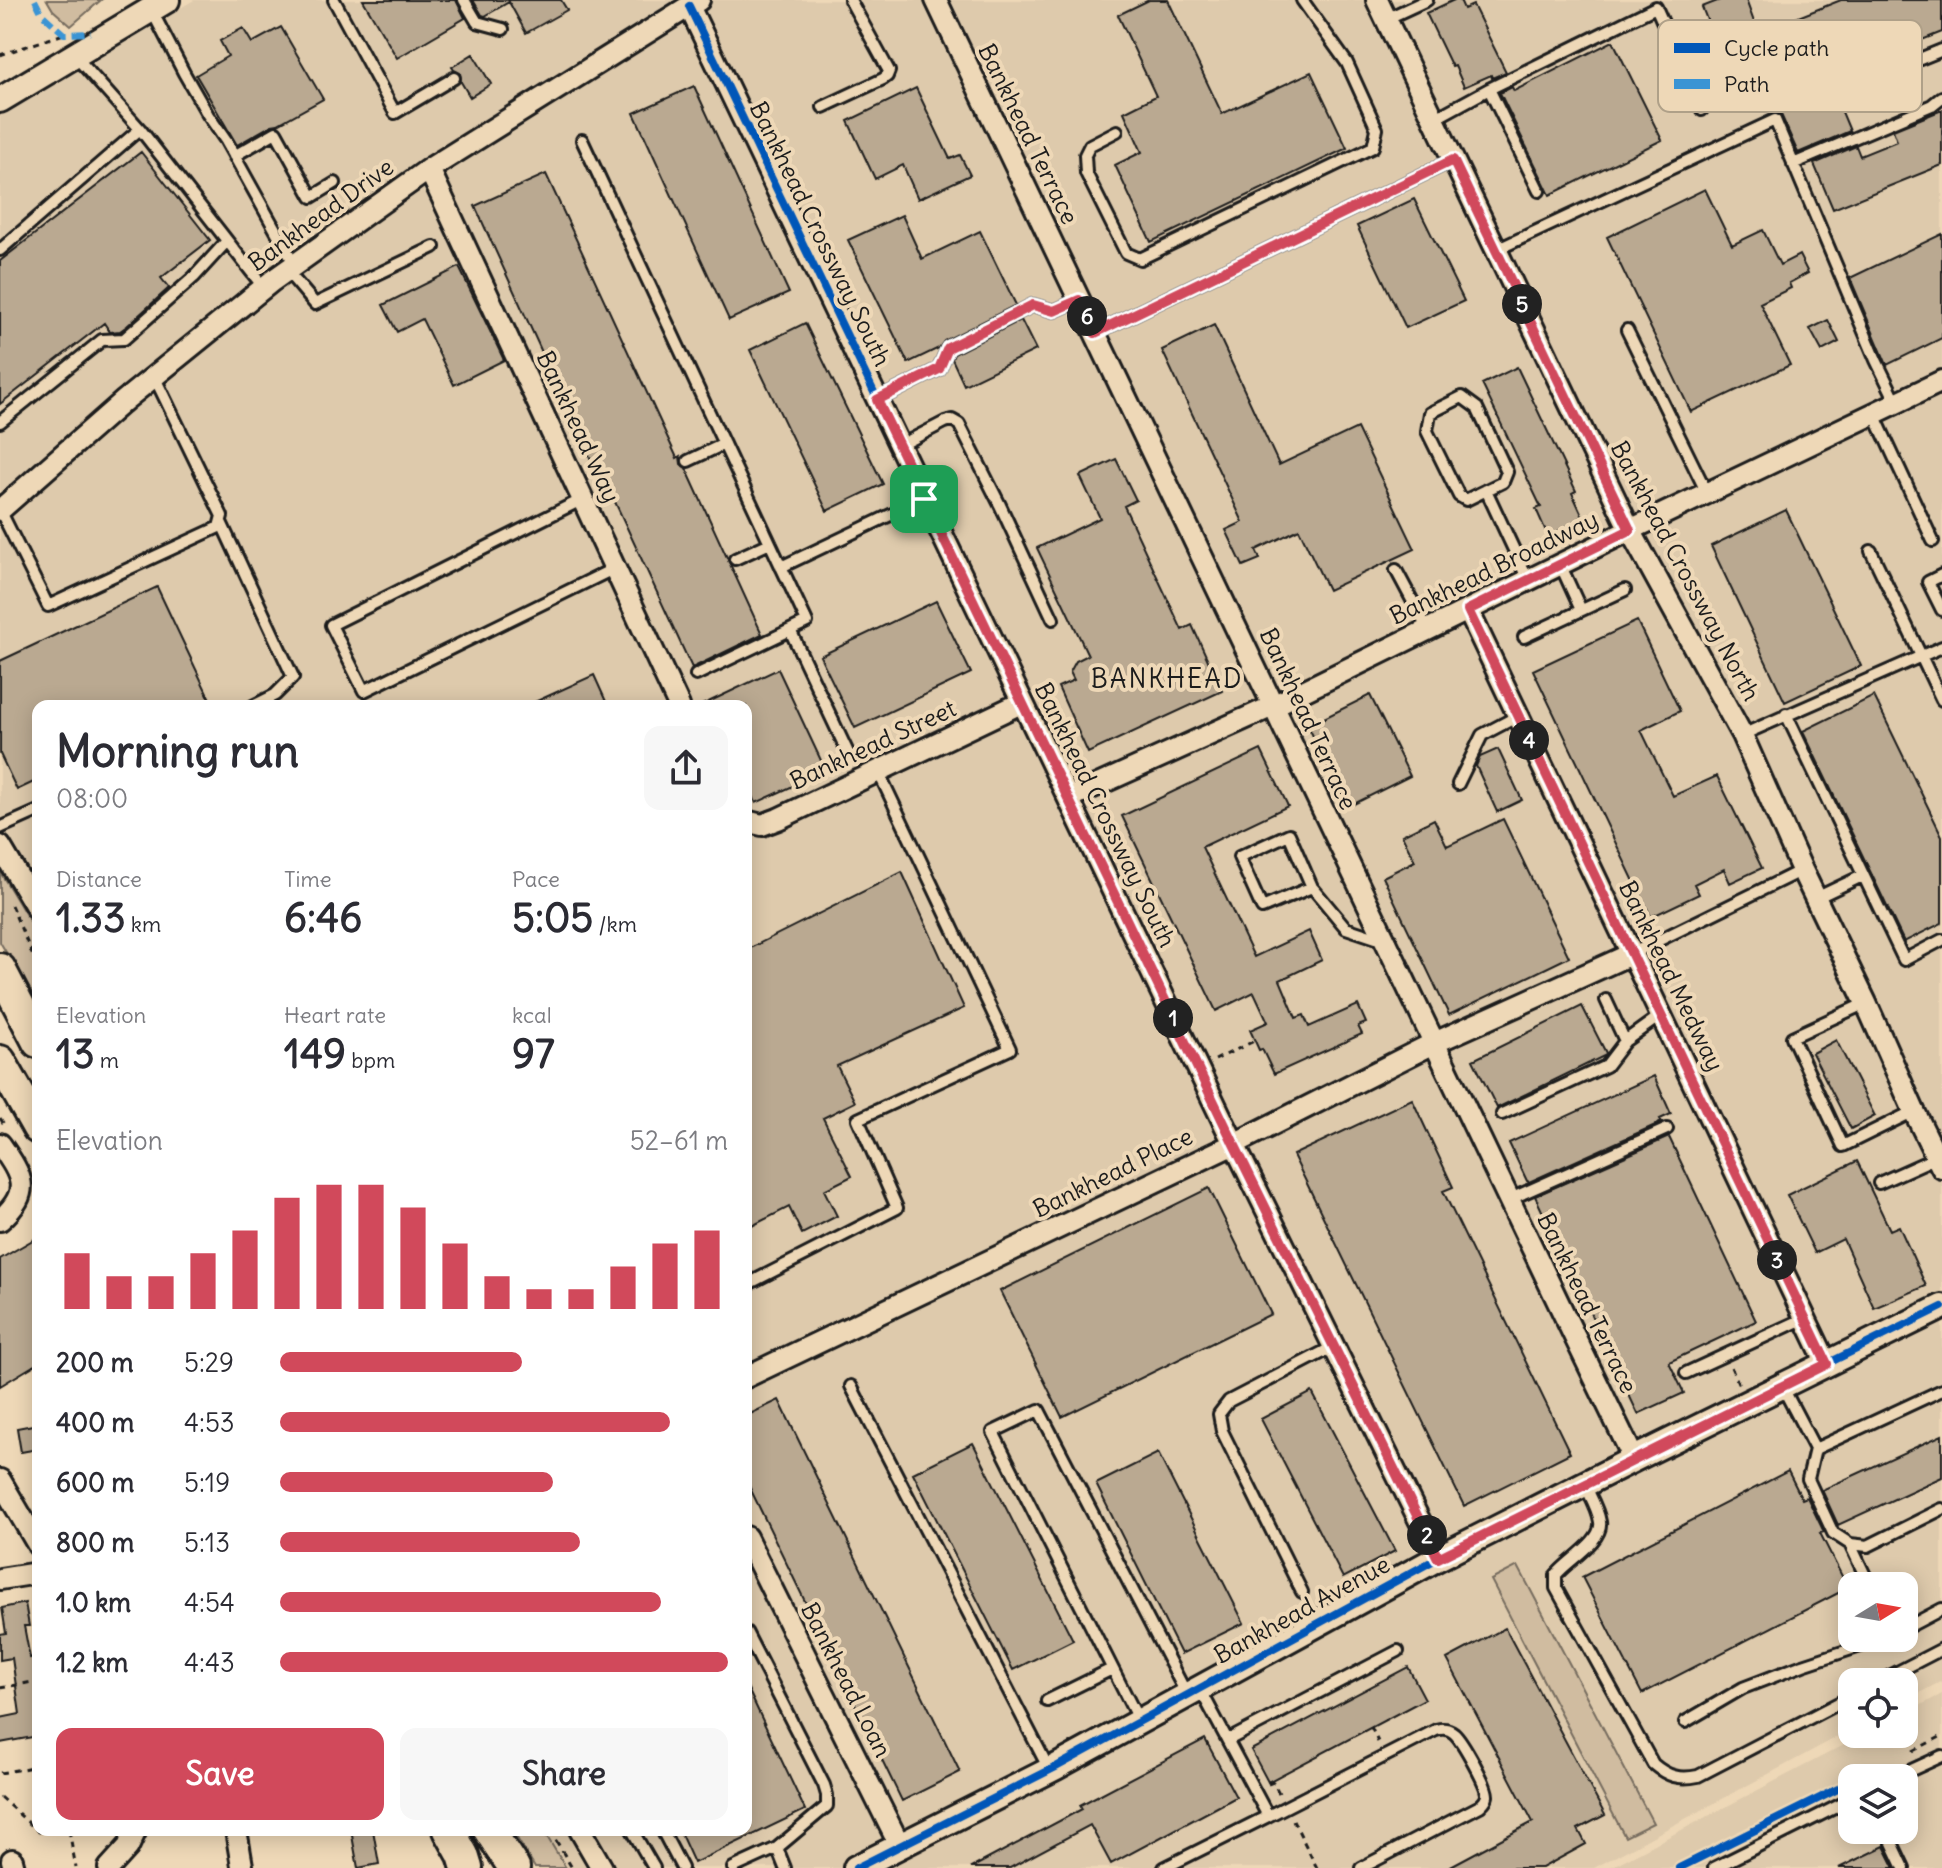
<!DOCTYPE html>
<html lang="en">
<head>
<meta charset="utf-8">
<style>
  body { margin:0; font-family:Delius,sans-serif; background:#f7f7f7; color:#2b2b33; height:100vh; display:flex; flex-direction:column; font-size:30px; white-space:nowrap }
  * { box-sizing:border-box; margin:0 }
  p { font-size:26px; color:#7c7c81 }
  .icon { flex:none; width:44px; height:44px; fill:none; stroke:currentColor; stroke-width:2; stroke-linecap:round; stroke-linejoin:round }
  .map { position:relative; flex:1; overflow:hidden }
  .panel { position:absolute; left:32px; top:700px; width:720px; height:1136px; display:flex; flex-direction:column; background:#fff; border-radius:16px; box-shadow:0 4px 20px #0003 }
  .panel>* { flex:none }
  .needle { width:52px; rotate:79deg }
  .buttons { position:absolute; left:1838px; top:1572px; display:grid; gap:16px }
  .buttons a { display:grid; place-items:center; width:80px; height:80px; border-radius:16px; background:#fff; box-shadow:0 4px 20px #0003; font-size:40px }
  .pin { position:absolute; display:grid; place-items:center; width:68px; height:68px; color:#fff; margin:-34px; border-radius:16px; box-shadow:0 4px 12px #0006 }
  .km { position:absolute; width:40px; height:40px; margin:-20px; border-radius:50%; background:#222; color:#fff; font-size:22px; line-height:40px; text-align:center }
  .round { display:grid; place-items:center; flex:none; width:84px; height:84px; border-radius:16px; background:#f7f7f7 }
  .summary { display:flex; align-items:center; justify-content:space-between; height:136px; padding:0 24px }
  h1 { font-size:44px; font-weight:700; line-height:60px }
  .metrics { display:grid; grid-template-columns:repeat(3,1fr); gap:12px; height:136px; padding:8px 24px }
  .metrics div { display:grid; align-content:center }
  .metrics b { font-size:40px; font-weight:700 }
  .metrics small { font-size:22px; font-weight:400 }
  .metrics p { font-size:22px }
  .chart { height:224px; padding:16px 24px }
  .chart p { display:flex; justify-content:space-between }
  .chart svg { width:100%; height:144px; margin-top:8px; stroke:#d1495b; stroke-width:6 }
  .button { display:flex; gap:16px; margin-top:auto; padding:16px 24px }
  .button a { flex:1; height:92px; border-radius:16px; background:#d1495b; color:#fff; font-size:32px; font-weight:700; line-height:92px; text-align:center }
  .button a+a { background:#f7f7f7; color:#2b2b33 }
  ul { padding:0 24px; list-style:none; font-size:26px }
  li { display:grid; grid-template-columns:128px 96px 1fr; align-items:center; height:60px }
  li i { height:20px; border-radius:10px; background:#d1495b }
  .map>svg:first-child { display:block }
</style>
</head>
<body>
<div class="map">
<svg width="1942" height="1868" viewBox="0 0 1942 1868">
  <rect width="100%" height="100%" fill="#eed8b7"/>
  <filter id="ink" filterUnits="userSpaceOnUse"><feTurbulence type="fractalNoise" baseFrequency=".0125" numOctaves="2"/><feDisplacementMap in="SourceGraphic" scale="16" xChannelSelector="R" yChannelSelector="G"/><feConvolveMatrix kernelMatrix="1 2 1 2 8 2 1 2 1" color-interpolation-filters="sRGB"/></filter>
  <g filter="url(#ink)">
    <path fill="#decaac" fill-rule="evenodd" d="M194,0H1942V1681L1904,1701V1682H1852V1729L1594,1868H535L512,1830H746V706H38V1006L0,942V116ZM1852,1586H1904V1638H1852Z
      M1942,1694V1868H1609L1865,1734H1904V1714ZM1852,1778H1904V1830H1852Z"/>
    <path fill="#d0bca0" stroke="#766c5e" stroke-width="2" d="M47,0H101L71,26L53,10Z
      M0,872L38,935V1006L0,942Z
      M1518,1566L1653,1823L1625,1837L1491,1580Z
      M512,1830H543L566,1868H535Z"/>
    <path fill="#baa991" stroke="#1c1c1c" stroke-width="2" d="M363,0H456L465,18L397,58Z
      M473,0H561L567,10L526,33L509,2L485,16L482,15Z
      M1149,0H1168L1222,114L1311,72L1347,148L1151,242L1115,165L1142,152L1124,112L1156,96L1118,15Z
      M1454,0H1460L1464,9L1473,5L1506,72L1492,78L1491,75L1464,87L1455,66L1452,67L1426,13Z
      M1720,0H1746L1758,33L1841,0H1942V32L1922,40L1920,34L1813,76L1827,109L1840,107L1850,131L1798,153L1771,92L1734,106L1710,51L1718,48L1702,7Z
      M281,27L323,99L278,124L272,125L237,145L196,75L228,56L220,41L243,28L252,43Z
      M1613,41L1662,140L1550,195L1500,93L1512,87L1514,91Z
      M473,54L491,84L470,97L461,82L460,73L454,70L452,67Z
      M694,86L789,293L729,320L634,113Z
      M916,88L950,159L960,155L970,175L918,199L903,165L875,179L848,121Z
      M1942,110V165L1833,209L1814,164L1856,146L1860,156L1897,141L1893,130Z
      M141,152L210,240L161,278L169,288L127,326L120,331L110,332L104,323L0,404V261Z
      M546,174L677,458L680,456L681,464L686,468L762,634L692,668L603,476L599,477L475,206Z
      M1705,189L1732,245L1763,230L1780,265L1799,255L1808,273L1789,283L1791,288L1760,303L1790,365L1691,412L1607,237Z
      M1414,199L1464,301L1406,328L1357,226Z
      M902,215L922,259L980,231L1016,305L944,341L939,348L908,363L848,240Z
      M1942,234V338L1887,365L1850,278Z
      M459,267L504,360L454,385L422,319L397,332L383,305Z
      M1021,320L1036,350L964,385L952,359L954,354Z
      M1828,320L1839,342L1822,351L1810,329Z
      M805,323L883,484L827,511L750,350Z
      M1214,325L1279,465L1357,428L1415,549L1328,590L1299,529L1256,550L1260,559L1243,566L1226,530L1243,522L1162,350Z
      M1517,367L1576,491L1572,493L1584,519L1548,536L1536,509L1541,507L1482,384Z
      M1116,459L1136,500L1124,506L1182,630L1192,625L1222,691L1088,753L1058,687L1074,680L1070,672L1076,661L1088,655L1037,548L1100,518L1080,476Z
      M1786,510L1861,666L1785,702L1711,546Z
      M157,587L210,699L195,706H38V780L17,790L0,754V661Z
      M936,601L971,673L855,728L820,656Z
      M1637,621L1680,711L1641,730L1673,796L1717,776L1762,868L1730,883L1724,869L1694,884L1699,894L1651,917L1533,670Z
      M778,669L826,771L756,803L746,781V706H700Z
      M594,675L608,706H526Z
      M1370,695L1410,776L1348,807L1308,726Z
      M1874,696L1942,836V923L1904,942L1803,731Z
      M1498,749L1522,800L1497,812L1476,766L1480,757Z
      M1261,750L1288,806L1202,847L1254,957L1309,931L1322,960L1280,980L1296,1018L1304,1015L1309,1027L1358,1005L1366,1023L1358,1026L1362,1034L1274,1074L1262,1049L1259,1050L1250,1030L1268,1022L1254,992L1216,1011L1122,816Z
      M1434,819L1447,846L1503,819L1569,957L1449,1015L1383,877L1415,861L1402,835Z
      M902,872L964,1008L837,1066L855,1102L823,1118L852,1176L824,1190L837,1216L802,1234L789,1207L746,1229V950Z
      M1582,1006L1606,1053L1604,1056L1497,1108L1473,1060Z
      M1836,1040L1875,1116L1851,1129L1812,1053Z
      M1654,1076L1671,1114L1660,1119L1662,1122L1529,1182L1527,1181L1509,1143Z
      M1412,1099L1453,1187L1443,1191L1570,1453L1464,1506L1293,1155Z
      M1669,1137L1756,1321L1669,1362L1684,1393L1638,1414L1535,1196Z
      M1857,1161L1890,1230L1899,1226L1926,1286L1874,1308L1843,1239L1815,1253L1787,1195Z
      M1209,1188L1271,1314L1062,1417L1000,1291Z
      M38,1237V1363L0,1386V1259Z
      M1312,1392L1395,1551L1343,1578L1261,1419Z
      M779,1400L960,1772L902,1801L746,1480V1416Z
      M38,1424V1449L21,1452L17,1428Z
      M1942,1435V1477L1838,1525L1822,1490Z
      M973,1443L1073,1640L1013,1670L913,1473Z
      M1158,1453L1244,1623L1181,1654L1096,1484Z
      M1788,1471L1802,1499L1807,1497L1824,1532L1820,1533L1848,1588L1642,1694L1582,1577Z
      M25,1603L29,1626H24L30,1658L35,1657L38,1674V1736L0,1743V1718L20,1714L12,1658L0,1660V1634L6,1633L2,1608Z
      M1505,1628L1605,1815L1578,1829L1586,1844L1542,1868H1447L1533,1822L1447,1659Z
      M1408,1667L1425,1699L1268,1782L1251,1750Z
      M746,1685L805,1810L694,1863L679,1830H746Z
      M1205,1739L1236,1797L1111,1864L1090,1825L1010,1868H971L1082,1809L1080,1805Z
      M351,1830H373L379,1864L358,1868Z
      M1884,1846L1895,1868H1839Z"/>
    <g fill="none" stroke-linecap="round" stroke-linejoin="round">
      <defs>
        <path id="service" d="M334,0L395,113L454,78
          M464,0L477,22L503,29
          M152,11L184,73L208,115L226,141L295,265
          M1386,19L1427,0
          M76,57L140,129L264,288
          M1489,89L1656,7L1702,110
          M1831,95L1942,50
          M823,107L883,79L887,76L889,71L850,0
          M1434,119L1489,89L1539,191
          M1117,131L1090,145L1085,155L1086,173L1126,253L1140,259L1373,147L1377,129L1347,63L1302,0
          M582,140L807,622L696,675
          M234,156L276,132L312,197L335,183
          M1793,164L1932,105L1942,97
          M0,250L140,129
          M1496,250L1775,120L1876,360L1897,403
          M287,271L315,304L434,247
          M1627,330L1707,493
          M1095,333L1453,160
          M1462,397L1477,408L1507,472L1503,482L1466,500L1459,496L1427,431L1430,413Z
          M877,400L939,369L948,348L1033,305L1054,311L1079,300
          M1874,414L1933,541
          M0,422L102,340L124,339L194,277L227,241
          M899,446L945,422L952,420L959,424L1000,505L1053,619
          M688,461L724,444
          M1486,490L1528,580
          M583,499L331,625L364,691L615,568
          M0,510L48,606L219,527L222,516L154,376
          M221,522L293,677L275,695L253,706
          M1871,551L1942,700
          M735,559L770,543
          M1560,564L1581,610
          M781,567L924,499
          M1396,570L1428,630
          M1942,575L1928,582L1942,610
          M790,630L849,755
          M1524,637L1625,590
          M1786,714L1904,960L1942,940
          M1742,735L1942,647
          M1458,784L1482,735L1518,716
          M0,828L38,811
          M1312,887L1262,908L1239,857L1289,834L1312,887L1346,928L1382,940
          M1816,898L1862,876
          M1631,954L1802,870
          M1606,1000L1625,1041
          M1866,1003L1792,1037L1843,1146L1914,1111
          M1502,1114L1606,1066L1625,1041L1661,1015
          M1879,1183L1937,1157
          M1508,1200L1667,1129
          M746,1285L897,1208L858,1119L1010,1049L878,771
          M1686,1373L1805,1318
          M851,1386L1049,1769
          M1782,1386L1815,1449L1808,1479L1833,1533L1850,1544L1868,1546L1942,1509
          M1815,1449L1942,1390
          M1585,1485C1590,1496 1598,1509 1600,1522C1603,1541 1568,1560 1556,1575V1588L1653,1764C1667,1776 1679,1780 1698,1776L1852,1696
          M1850,1544L1870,1586
          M1302,1592L1222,1431L1219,1414L1229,1401L1333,1347
          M1904,1629L1942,1609
          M746,1632L824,1785L827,1795V1806L777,1848
          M1878,1682L1942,1649
          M1200,1689L1268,1816L1436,1730C1443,1728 1448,1728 1454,1733C1462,1740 1488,1786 1487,1796C1486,1801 1484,1802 1480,1806L1361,1868
          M1047,1701L1112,1669
          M1139,1721L993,1432L1039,1410L1187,1695
          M1685,1722L1743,1688L1803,1665L1885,1638
          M1228,1740L1398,1651
          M1894,1778L1942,1756
          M632,1830L654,1868
          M662,1830L682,1868
          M1886,1830L1904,1868
          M733,1868L777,1848L785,1868
          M1164,1868L1268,1816
          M1714,1868L1852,1799"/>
        <path id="minor" d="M936,0C1168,486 1398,974 1634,1459
          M1377,0L1630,530L1742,735L1802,870L1866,1003L1914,1111L1942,1168
          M689,6L1234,1144L1438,1558
          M429,169L679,706
          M0,510L125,400L272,281L429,169L699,0
          M1468,610L1827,1364
          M1069,798L1273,706L1630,530L1942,381
          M746,821L762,825L778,819L1021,703
          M0,846L38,910
          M0,1144C22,1176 33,1191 0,1220
          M746,1377L1234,1144L1432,1044L1631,954
          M0,1480L38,1545
          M746,1537L900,1846
          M0,1579L38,1573
          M236,1830L242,1866
          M580,1830L602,1868
          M12,1860L14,1868
          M109,1868L128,1847L136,1830"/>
        <path id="tertiary" d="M0,100L167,0
          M856,1868L1056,1767L1438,1558L1634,1459L1942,1307"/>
        <path id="primary" d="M0,969L38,1042
          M0,1061L38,1128
          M449,1830L463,1855L467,1868
          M489,1830L514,1868"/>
      </defs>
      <use href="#service" stroke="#1c1c1c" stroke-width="16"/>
      <use href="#minor" stroke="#1c1c1c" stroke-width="26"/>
      <use href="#tertiary" stroke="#1c1c1c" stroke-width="30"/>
      <use href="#primary" stroke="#1c1c1c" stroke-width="36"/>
      <path stroke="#1c1c1c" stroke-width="3" stroke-dasharray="6 6" stroke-linecap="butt" d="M0,55L64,34
        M11,905L38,968
        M1215,1060L1254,1041
        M0,1118L5,1126
        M1731,1367L1739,1385
        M0,1688L38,1681
        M1371,1727L1378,1742
        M1913,1751L1942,1736
        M0,1773L38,1766
        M1860,1778L1885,1766
        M1268,1784L1273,1782L1280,1795
        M0,1797L39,1832L52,1830
        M1293,1820L1317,1868
        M69,1830L76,1868
        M550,1830L572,1868
        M1679,1868L1705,1855"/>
      <use href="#service" stroke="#eed8b7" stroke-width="10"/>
      <use href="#minor" stroke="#eed8b7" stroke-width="20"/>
      <use href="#tertiary" stroke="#eed8b7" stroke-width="24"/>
      <use href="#primary" stroke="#eed8b7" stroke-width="30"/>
      <path stroke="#3a94d4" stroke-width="6" stroke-dasharray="12 6" stroke-linecap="butt" d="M35,0L42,14L64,34L91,33"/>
      <defs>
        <path id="cycleway" d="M689,6L1234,1144L1438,1558
          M856,1868L1056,1767L1438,1558L1634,1459L1942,1307
          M1679,1868L1852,1782"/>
      </defs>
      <use href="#cycleway" stroke="#eed8b7" stroke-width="13"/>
      <use href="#cycleway" stroke="#0057b8" stroke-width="8"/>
    </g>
  </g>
  <g fill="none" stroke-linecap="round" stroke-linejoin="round" filter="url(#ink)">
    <defs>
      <path id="route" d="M1453,160L1630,530L1468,610L1827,1364L1438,1558L1234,1144L877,400L939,369L948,348L1033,305L1054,311L1079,300L1095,333Z"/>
    </defs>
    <use href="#route" stroke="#fff" stroke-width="16"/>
    <use href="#route" stroke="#d1495b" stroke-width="10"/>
  </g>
  <g text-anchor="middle" stroke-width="8" stroke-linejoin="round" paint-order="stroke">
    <g font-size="24" fill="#1c1c1c" stroke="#eed8b7">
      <text transform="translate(1028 134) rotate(64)" y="8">Bankhead Terrace</text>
      <text transform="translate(321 215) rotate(-36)" y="8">Bankhead Drive</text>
      <text transform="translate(820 234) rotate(64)" y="8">Bankhead Crossway South</text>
      <text transform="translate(578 427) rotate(65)" y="8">Bankhead Way</text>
      <text transform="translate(1494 568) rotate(-26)" y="8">Bankhead Broadway</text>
      <text transform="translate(1685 571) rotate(62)" y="8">Bankhead Crossway North</text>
      <text transform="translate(1308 719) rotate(65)" y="8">Bankhead Terrace</text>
      <text transform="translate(873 745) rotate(-25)" y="8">Bankhead Street</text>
      <text transform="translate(1105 815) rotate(64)" y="8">Bankhead Crossway South</text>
      <text transform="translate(1671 976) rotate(64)" y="8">Bankhead Medway</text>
      <text transform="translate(1113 1173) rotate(-26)" y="8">Bankhead Place</text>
      <text transform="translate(1587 1303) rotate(64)" y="8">Bankhead Terrace</text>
      <text transform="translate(1302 1610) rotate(-29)" y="8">Bankhead Avenue</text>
      <text transform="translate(846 1680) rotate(63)" y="8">Bankhead Loan</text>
    </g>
    <g font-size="26" letter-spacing="2" fill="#1c1c1c" stroke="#eed8b7">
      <text x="1167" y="688">BANKHEAD</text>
    </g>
  </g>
  <rect x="1658" y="20" width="264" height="92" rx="12" fill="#eed8b7" stroke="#afa088" stroke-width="2"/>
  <rect x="1674" y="43" width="36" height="10" fill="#0057b8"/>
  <rect x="1674" y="79" width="36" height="10" fill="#3a94d4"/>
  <g font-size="22" fill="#1c1c1c">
    <text x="1724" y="56">Cycle path</text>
    <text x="1724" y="92">Path</text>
  </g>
</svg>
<div class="buttons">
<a><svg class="needle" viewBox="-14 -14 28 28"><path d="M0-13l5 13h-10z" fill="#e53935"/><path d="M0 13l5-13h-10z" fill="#7c7c81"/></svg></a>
<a><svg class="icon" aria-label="locate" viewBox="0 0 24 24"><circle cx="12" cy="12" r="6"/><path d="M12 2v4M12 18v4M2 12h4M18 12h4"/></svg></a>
<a><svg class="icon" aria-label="layers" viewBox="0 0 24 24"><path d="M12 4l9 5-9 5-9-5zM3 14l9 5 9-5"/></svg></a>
</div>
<div class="pin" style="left:924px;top:499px;background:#1e9e55"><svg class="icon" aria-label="arrive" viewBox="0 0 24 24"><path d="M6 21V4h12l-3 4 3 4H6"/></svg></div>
<b class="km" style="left:1173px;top:1018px">1</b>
<b class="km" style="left:1427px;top:1535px">2</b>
<b class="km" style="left:1777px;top:1260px">3</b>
<b class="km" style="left:1529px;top:740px">4</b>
<b class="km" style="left:1522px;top:304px">5</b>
<b class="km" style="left:1087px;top:316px">6</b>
<section class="panel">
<div class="summary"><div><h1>Morning run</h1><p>08:00</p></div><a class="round"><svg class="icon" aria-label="share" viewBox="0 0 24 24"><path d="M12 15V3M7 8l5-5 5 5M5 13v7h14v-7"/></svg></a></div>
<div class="metrics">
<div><p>Distance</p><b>1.33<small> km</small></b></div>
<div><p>Time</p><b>6:46</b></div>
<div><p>Pace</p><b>5:05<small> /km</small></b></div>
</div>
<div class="metrics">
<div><p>Elevation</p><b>13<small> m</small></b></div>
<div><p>Heart rate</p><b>149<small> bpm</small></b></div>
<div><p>kcal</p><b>97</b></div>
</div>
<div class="chart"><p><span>Elevation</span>52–61 m</p>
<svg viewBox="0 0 160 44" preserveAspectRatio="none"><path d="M5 44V27M15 44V34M25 44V34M35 44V27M45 44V20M55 44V10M65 44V6M75 44V6M85 44V13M95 44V24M105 44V34M115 44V38M125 44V38M135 44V31M145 44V24M155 44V20"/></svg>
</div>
<ul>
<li><b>200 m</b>5:29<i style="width:54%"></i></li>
<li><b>400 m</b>4:53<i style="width:87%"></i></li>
<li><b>600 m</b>5:19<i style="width:61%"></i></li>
<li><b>800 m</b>5:13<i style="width:67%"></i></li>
<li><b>1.0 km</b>4:54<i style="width:85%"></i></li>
<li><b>1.2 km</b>4:43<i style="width:100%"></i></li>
</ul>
<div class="button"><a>Save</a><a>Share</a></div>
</section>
</div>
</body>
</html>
